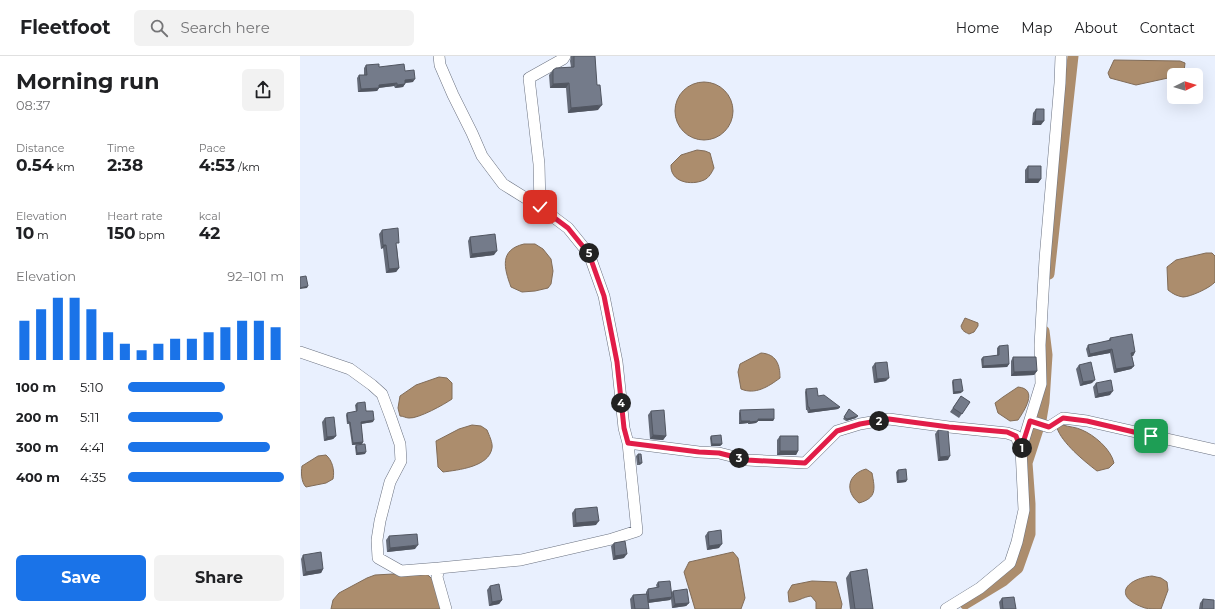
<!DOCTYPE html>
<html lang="en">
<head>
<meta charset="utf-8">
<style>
  body { margin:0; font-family:Montserrat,sans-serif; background:#f2f2f2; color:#202124; height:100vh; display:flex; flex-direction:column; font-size:15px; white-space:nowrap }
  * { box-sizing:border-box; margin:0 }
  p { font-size:13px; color:#757577 }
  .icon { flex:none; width:22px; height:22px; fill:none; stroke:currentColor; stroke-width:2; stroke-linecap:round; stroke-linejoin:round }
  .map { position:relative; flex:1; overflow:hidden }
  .side { display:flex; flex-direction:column; background:#fff; width:300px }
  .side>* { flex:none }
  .needle { width:26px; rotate:85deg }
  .tools { position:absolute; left:867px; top:12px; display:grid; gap:8px }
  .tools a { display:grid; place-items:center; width:36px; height:36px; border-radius:6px; background:#fff; box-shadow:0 4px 16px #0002; font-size:20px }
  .pin { position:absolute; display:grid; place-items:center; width:34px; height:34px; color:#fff; margin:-17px; border-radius:8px; box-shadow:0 2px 6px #0006 }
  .km { position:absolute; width:20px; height:20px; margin:-10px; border-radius:50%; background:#222; color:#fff; font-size:11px; line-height:20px; text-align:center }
  .round { display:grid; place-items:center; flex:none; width:42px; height:42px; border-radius:6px; background:#f2f2f2 }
  .head { display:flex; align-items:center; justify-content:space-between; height:68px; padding:0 16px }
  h1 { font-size:22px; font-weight:700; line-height:30px }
  .metrics { display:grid; grid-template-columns:repeat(3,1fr); gap:6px; height:68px; padding:4px 16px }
  .metrics div { display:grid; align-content:center }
  .metrics b { font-size:17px; font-weight:700 }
  .metrics small { font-size:11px; font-weight:400 }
  .metrics p { font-size:11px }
  .chart { height:112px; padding:8px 16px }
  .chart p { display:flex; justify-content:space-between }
  .chart svg { width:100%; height:72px; margin-top:4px; stroke:#1a73e8; stroke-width:6 }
  .cta { display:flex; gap:8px; margin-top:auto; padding:8px 16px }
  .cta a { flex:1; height:46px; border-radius:6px; background:#1a73e8; color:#fff; font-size:16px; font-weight:700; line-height:46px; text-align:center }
  .cta a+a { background:#f2f2f2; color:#202124 }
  ul { padding:0 16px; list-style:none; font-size:13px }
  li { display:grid; grid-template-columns:64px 48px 1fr; align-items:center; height:30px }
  li i { height:10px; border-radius:5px; background:#1a73e8 }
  header { display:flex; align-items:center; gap:24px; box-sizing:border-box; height:56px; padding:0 20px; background:#fff; border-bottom:1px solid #e0e0e0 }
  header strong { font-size:19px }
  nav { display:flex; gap:22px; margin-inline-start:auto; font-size:14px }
  .search { width:280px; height:36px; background:#f2f2f2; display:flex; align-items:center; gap:10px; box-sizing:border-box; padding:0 14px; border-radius:6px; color:#757577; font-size:15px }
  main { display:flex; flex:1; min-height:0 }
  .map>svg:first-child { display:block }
</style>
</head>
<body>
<header>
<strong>Fleetfoot</strong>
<div class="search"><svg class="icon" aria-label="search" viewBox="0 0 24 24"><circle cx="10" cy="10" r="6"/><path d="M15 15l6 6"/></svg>Search here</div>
<nav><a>Home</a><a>Map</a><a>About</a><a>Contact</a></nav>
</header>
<main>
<section class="side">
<div class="head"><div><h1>Morning run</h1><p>08:37</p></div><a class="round"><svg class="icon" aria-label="share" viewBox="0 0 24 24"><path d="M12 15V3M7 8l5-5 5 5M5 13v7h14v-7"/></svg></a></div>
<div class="metrics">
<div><p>Distance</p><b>0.54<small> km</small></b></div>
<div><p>Time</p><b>2:38</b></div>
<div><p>Pace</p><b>4:53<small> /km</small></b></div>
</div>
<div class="metrics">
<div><p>Elevation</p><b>10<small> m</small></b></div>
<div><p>Heart rate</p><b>150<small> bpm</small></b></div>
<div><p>kcal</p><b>42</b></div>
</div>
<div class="chart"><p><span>Elevation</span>92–101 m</p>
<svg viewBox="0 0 160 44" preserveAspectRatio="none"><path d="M5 44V20M15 44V13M25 44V6M35 44V6M45 44V13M55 44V27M65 44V34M75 44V38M85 44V34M95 44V31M105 44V31M115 44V27M125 44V24M135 44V20M145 44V20M155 44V24"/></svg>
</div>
<ul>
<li><b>100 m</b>5:10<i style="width:62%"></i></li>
<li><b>200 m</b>5:11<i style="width:61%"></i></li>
<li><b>300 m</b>4:41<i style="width:91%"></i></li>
<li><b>400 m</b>4:35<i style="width:100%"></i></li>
</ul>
<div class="cta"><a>Save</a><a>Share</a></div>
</section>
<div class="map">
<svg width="915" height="553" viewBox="0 0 915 553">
  <rect width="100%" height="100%" fill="#e9f0fe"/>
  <path fill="#ac8d6d" stroke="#816c58" d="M814,4L880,5L885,7L884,16L868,22L836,29L810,22L808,17Z
    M375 55a29 29 0 1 1 58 0a29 29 0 1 1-58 0Z
    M397,94L405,95L410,97L414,112C412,116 409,122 404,124C391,130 370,126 371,109L381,99Z
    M224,188H235L243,193L251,203L253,215L251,228L248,232L235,235L222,236L211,231C204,212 199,194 224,188Z
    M906,197H912L915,200V226C910,232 890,241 883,241C877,240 873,238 868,234L867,211L876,204Z
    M665,262L678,267V270L674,276L669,278C665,276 662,275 661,270Z
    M461,297C476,298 480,308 480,322C468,331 455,339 441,333L438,316L440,308Z
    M139,321L147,322L152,327V343C145,348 118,363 109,362C106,362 103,360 100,360L98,352L100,340L116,329Z
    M718,331C739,333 724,355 718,364L710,365L698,357L695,347L703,341Z
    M172,369L181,370L187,374C189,379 193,387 192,392C189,411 158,414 143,416L138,411L136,385L159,373Z
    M763,369C769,371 776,371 782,374C794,379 811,393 814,407L809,412L797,415C784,405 762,387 757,372Z
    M26,399C32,404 35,414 33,423L26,427L6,431C1,426 1,416 2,410L18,400Z
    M566,413L572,417C575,433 577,442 559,447C544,435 548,418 566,413Z
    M433,496L438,502L445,542L441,553H395L384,516L389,506Z
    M111,517C116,517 125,517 129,520C136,525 140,545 142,553H31L33,544L39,537L67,522L75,519Z
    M852,520L861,522L867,526L868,534L861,553C856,553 849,553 845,552C812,541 825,523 852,520Z
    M512,525L536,526L542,548L541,553H516V546L511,540C503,541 497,546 489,546L488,536L492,529Z"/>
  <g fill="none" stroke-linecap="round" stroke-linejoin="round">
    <path stroke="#ac8d6d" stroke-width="11" d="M749,218L773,0
      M665,548L703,525L718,512L730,478V448L727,407L741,364L744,346L747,299L744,275"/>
    <defs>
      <path id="street" d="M139,0L140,9L153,39L172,77L182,100L203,128L240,151L268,172L289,198L304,240L317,306L324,372L328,387L399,396L419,397L447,404L505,407L537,375L560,368L589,363L649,371L707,377L716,380L721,393
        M240,151L239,108L229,22L263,3L265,0
        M0,296L50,313L72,329L82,338L91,362L100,388L101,405L90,426L80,465L77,484L78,502L101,515L139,512
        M730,365L749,371L763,362L787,365L915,394
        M146,553L137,521L139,512L221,504L312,483L337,475L328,387
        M646,553L680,532L710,507L717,486L724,454L721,393L741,328L740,289L745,203L760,27L761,0"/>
    </defs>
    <use href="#street" stroke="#6b7281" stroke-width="12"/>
    <use href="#street" stroke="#fff" stroke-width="11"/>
  </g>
  <path fill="#646a77" d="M271,0H295L298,54L268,57L266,32H250L249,19L253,14L271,11L270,5Z
    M66,9L105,15L113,26L105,27L103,31L95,32L94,30L79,32L77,35L58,36L57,22L59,19H64V12Z
    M736,53L741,69H732L733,57Z
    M728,110L741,123L738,127H725V114Z
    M82,174L97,191L99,212L96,216L86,217L83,192L81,193L79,178Z
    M170,181L194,199L170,202L168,185Z
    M810,282L835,296L833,300H832L834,310L831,313L814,317L810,297L788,301L786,293L788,289L808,285Z
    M699,290L709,308L707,311L682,312L681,303L683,301L697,300V292Z
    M713,301L737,315L734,319L711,320V305Z
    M575,307L586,325L574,327L572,311Z
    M779,309L792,327L780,330L776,313Z
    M653,324L661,337L653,338L652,326Z
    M796,327L810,339L795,342L793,331Z
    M506,333L518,340L540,351L538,353L508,357L507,354H506L505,336Z
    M661,340L670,346L659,362L650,356Z
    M57,347L66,355L73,366L61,368L63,386L62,388L52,389L49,368H47L46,359L47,357L56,356L55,349Z
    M549,353L556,362L546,365L543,363Z
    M440,354L474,363L473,365H458L456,367L448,368V367L439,368V357Z
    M351,355L366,380L363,384L350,383L348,359Z
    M25,362L36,380L33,383L24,385L22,366Z
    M638,374L648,404L638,405L635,378Z
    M411,380L422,388L420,390H411L410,382Z
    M480,380L498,395L496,399H477V384Z
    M56,389L65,398L56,399L55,391Z
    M338,398L342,407L340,409H337L336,400Z
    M598,414L606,426L597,427L596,416Z
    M275,453L296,469L273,471L272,457Z
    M408,476L419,492L407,494L405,480Z
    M89,480L115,493L87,496L86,484Z
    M314,487L324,502L313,504L311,490Z
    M3,499L23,513L21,517L3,520L1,503Z
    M550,516L573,553H550L546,522Z
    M358,526L371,538L373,535L389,547L386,550L372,552L371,543L370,544L348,547L349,553H331L330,543L333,539L346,538V536L348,533L357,532L356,529Z
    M190,530L202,544L199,548L189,550L187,534Z
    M702,542L716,553H700L699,546Z
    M903,543L914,553H899L900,547Z"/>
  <path fill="#515661" d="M115,23L113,26L103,27L105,24Z
    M97,27L94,30L77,32L79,29Z
    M269,27L266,32H250L253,28Z
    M105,28L103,31L95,32L97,29Z
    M79,32L77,35L58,36L61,33Z
    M302,49L298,54L268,57L271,52Z
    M735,65H744L741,69H732Z
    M728,123H741L738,127H725Z
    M83,189H86L83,192L81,193Z
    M197,195L194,199L170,202L172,198Z
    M99,212L96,216L86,217L89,213Z
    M8,230L7,232L0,233V232Z
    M812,293L810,297L788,301L790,298Z
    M835,296L833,300H829L831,297Z
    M709,308L707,311L682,312L683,310Z
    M834,310L831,313L814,317L816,313Z
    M737,315L734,319L711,320L714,316Z
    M589,322L586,325L574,327L577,323Z
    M795,324L792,327L780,330L783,326Z
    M663,335L661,337L653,338L654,336Z
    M813,335L810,339L795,342L798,338Z
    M540,351L538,353L508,357L510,354Z
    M558,360L556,362L546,365L547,363Z
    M458,363H474L473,365H458L456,367L448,368L450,366Z
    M74,364L73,366L60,368L61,366Z
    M441,365H450L448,367L439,368Z
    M353,379L366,380L363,384L350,383Z
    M36,380L33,383L24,385L27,381Z
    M63,386L62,388L52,389L53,387Z
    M412,388H422L420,390H411Z
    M480,395H498L496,399H477Z
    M66,396L65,398L56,399L57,397Z
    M650,400L648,404L638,405L640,401Z
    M607,424L606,426L597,427L598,425Z
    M299,465L296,469L273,471L276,467Z
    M422,488L419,492L407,494L409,490Z
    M118,489L115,493L87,496L90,492Z
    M327,498L324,502L313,504L315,500Z
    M23,513L21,517L3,520L6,516Z
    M372,541L370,544L347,547L349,544Z
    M202,544L199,548L189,550L192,546Z
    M389,547L386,550L372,552L375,548Z"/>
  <path fill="#747b8a" stroke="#515661" d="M274,0H295L297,29H300L302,49L271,52L269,27L253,28V14L256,12L274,11Z
    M79,8V11L104,8L105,15L114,14L115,23L105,24V28L97,29V27L79,29V32L61,33L59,19H67L66,9Z
    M736,53H744V65H735Z
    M728,110H741V123H728Z
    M98,172L99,187H96L99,212L89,213L86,189H83L82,174Z
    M195,178L197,195L172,198L170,181Z
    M6,220L8,230L0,232V221Z
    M832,278L835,296L831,297L834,310L816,313L812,293L790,298L788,289L811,284L810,282Z
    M708,289L709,308L683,310V301L699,299V290Z
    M713,301H736L737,315L714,316Z
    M587,306L589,322L577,323L575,307Z
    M791,306L795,324L783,326L779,309Z
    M661,323L663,335L654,336L653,324Z
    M811,324L813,335L798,338L796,327Z
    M517,332L518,340L524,339L540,351L510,354L509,351H508L506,333Z
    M661,340L670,346L662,358L653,352Z
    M65,346L66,355H73L74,364L61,366L63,386L53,387L50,366H48L47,357L57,355V347Z
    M474,353V363H458V365L450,366V365H441L440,354Z
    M549,353L558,360L547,363L544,361Z
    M364,354L366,380L353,379L351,355Z
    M34,361L36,380L27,381L25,362Z
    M638,374H648L650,400L640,401Z
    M421,379L422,388H412L411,380Z
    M480,380H498V395H480Z
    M65,388L66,396L57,397L56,389Z
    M338,398H341L342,407H339Z
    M606,413L607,424L598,425V414Z
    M297,451L299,465L276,467L275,453Z
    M421,474L422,488L409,490L408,476Z
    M117,478L118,489L90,492L89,480Z
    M325,485L327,498L315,500L314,487Z
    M21,496L23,513L6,516L3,499Z
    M567,513L573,553H555L550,516Z
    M370,525L372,541L349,544L348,533L359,531L358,526Z
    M199,528L202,544L192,546L190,530Z
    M387,533L389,547L375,548L373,535Z
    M347,538L349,553H335L333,539Z
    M714,541L716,553H703L702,542Z
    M903,543L914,544V553H902Z"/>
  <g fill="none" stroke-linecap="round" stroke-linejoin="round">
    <defs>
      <path id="route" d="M240,151L268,172L289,198L304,240L317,306L324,372L328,387L399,396L419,397L447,404L505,407L537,375L560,368L589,363L649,371L707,376L716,380L721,393L730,365L749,371L763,362L787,365L851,380"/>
    </defs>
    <use href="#route" stroke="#fff" stroke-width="8"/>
    <use href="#route" stroke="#e11d48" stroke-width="5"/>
  </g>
</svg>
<div class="tools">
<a><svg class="needle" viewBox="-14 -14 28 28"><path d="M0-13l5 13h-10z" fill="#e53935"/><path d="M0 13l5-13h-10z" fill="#757577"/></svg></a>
</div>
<div class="pin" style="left:851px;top:380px;background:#1e9e55"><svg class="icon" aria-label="arrive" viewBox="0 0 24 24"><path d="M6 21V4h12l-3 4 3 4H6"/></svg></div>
<div class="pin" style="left:240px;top:151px;background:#d93025"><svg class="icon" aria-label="check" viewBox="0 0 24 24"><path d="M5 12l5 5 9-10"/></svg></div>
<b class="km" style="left:722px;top:392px">1</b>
<b class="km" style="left:579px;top:365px">2</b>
<b class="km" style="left:439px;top:402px">3</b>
<b class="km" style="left:321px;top:347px">4</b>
<b class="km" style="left:289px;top:197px">5</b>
</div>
</main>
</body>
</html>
